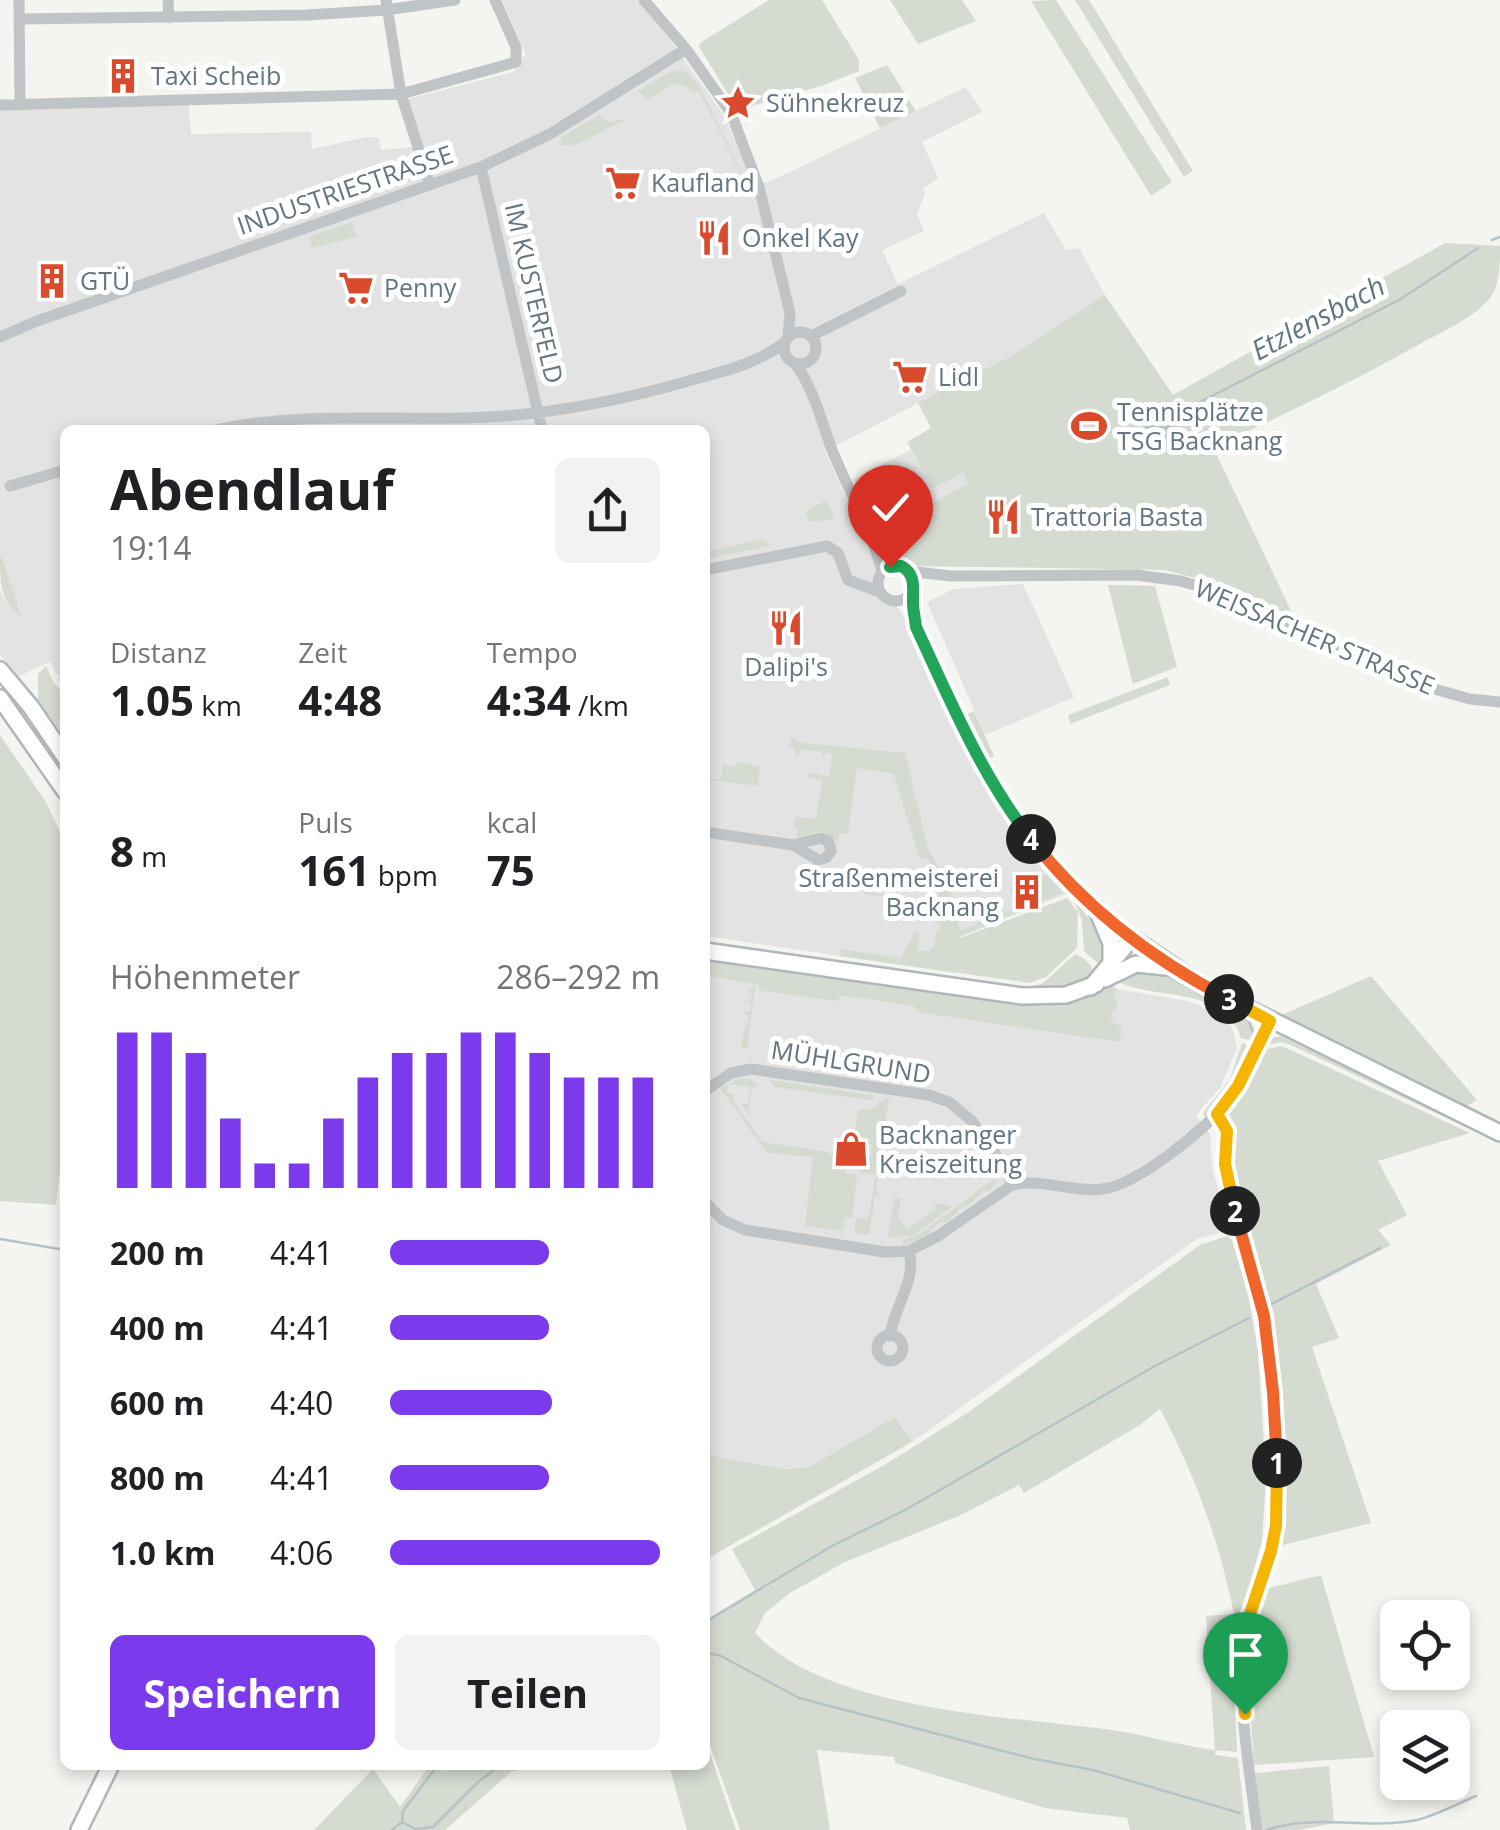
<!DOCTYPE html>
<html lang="de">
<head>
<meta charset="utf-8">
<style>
  body { margin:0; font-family:"Open Sans",sans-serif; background:#f2f2f2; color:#202124; height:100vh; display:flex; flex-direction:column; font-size:38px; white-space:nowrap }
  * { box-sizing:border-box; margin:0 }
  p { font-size:32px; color:#757577 }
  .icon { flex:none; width:55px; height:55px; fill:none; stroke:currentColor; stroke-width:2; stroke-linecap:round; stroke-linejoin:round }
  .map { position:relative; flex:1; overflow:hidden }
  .sheet { position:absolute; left:60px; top:425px; width:650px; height:1345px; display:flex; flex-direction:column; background:#fff; border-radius:15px; box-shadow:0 5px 15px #0003 }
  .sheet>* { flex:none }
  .buttons { position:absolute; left:1380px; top:1600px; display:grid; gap:20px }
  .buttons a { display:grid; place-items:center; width:90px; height:90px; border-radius:15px; background:#fff; box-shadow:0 5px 15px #0003; font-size:50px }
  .pin { position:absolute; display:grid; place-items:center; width:85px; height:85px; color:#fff; margin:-102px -42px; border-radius:50% 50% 50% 0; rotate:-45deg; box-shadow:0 0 10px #0007 }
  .pin .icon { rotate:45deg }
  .km { position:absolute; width:50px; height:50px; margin:-25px; border-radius:50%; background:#222; color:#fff; font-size:28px; line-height:50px; text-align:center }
  .round { display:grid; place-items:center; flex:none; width:105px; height:105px; border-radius:15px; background:#f2f2f2 }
  .overview { display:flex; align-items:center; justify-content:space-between; height:170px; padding:0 50px }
  h1 { font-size:55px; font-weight:700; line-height:75px }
  .figures { display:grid; grid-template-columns:repeat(3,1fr); gap:15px; height:170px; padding:10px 50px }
  .figures div { display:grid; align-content:center }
  .figures b { font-size:42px; font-weight:700 }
  .figures small { font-size:28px; font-weight:400 }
  .figures p { font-size:28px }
  .chart { height:280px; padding:20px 50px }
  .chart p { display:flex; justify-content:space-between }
  .chart svg { width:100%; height:180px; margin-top:10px; stroke:#7c3aed; stroke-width:6 }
  .primary-button { display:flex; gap:20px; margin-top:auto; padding:20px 50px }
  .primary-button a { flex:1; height:115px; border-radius:15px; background:#7c3aed; color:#fff; font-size:40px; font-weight:700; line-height:115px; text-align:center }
  .primary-button a+a { background:#f2f2f2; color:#202124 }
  ul { padding:0 50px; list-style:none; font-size:32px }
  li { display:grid; grid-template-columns:160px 120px 1fr; align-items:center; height:75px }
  li i { height:25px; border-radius:12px; background:#7c3aed }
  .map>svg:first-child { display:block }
</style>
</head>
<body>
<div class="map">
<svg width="1500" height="1830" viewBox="0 0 1500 1830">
  <rect width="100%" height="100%" fill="#f4f4f1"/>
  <path fill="#e2e3e2" d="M502,0H642L725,117L751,179L767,183L966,87L982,112L922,142L938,178L923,189L925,193L917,215L924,231L882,250L898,284L1044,213L1066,250L1079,248L1105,295L1009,357L825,451L876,565L874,577L878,593L900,610L988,788L1035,856L1068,893L961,937L955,973L705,936V430H65V680L56,673L50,662L19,676L0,655V590L7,604L0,556V108L189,105L191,134L311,132L312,149L367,137L379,138L381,150L414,147L400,101L513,72L526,54Z
    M912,449L933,487L963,472L969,484L882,530L854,479Z
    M1023,584L1074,697L985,735L927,602L954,589Z
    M705,966L1103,1023L1117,989L1188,1001L1212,1011L1232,1027L1237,1048L1220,1088L1196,1115L1210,1134L1212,1167L1229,1230L1197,1239L912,1442L895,1417L809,1467L783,1469L705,1454Z"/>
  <path fill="#d6dbd2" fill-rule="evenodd" d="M769,0H822L859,60V71L824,85L738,110L699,47L700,43Z
    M890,0H962L976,21L918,44Z
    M1056,0L1172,182L1151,196L1031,1Z
    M1075,0H1089L1193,171L1184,177Z
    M887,65L916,111L880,128L855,78Z
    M681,70L689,74L699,86L745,179L736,178L741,174L699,91L693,93L686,86L673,84L648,100L638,91L668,73Z
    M599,115L609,122L624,119L625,121C604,127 581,149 561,145L560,138Z
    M345,193L348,203L279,226L275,218Z
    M352,222L356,237L312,248L309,237Z
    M1445,243L1500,246C1500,264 1500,283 1491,297C1474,318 1443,331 1420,344C1352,382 1284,415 1213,447L1294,617L1221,585L1165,570L918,566L895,556L882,530L968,484L963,473L933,488L907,442L931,428L918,403L1009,357L1105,295L1173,395Z
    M827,500L835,519L809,522L805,512Z
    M763,539L770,546L705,559L707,551Z
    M0,556L3,560L21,616C0,603 0,580 0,556Z
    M1108,585L1155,586L1177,667L1133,684Z
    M46,666L53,682L65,694V749L54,723L38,702V674Z
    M1168,677L1170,685L1070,724L1068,715Z
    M974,711L994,756L984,761L961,717Z
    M0,735L46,802L65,843V1130L56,1205L0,1201Z
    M791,737L802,743L905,753L928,848L953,895L946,900L961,930L1017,907L1010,891L1012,884L1021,901L1037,894L1030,878L1047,875L1063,893L960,936V938L1067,898L1078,912L1077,948L1046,977L1030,983L839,956L840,949L901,958L915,931L920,935L917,950L929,951L934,946L936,931H939L940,926L935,919L921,917L922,902L864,894V891L931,902L939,899L929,860L919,858L894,774L857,768L848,834L839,833L838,842C818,825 818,833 796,839L798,829L794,827L796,817L816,819L822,780L808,777L809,772L829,777L832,754L826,753L822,758V752L801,749L799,755H795V748L789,747Z
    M737,762L760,767L758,786L705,779H721L723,764L736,767Z
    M1073,899L1104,936L1106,957L1100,965L1084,951L1082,920Z
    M705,941L1027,987L1042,984L1075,954C1082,957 1091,962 1092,971C1093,989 1048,992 1035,994L705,947Z
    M705,957L1041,1004L1080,999L1112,985L1117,989L1113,1000L1116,1001L1118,1007L1112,1012L1111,1021L1121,1027L1120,1042L917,1012L914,1006L840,995L838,1001L762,991L756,982L747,1049L741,1048L744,1029L748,1027L741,1023H748L749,1016L743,1012H750L751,1004L744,1000L751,1001L752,993L746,989L752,990L753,984L705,975Z
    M1128,972L1164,973L1248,1020L1255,1030L1253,1041L1241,1038C1225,985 1154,1001 1117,981Z
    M1371,976L1477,1100L1462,1109L1277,1017Z
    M1280,1036L1500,1138V1143L1291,1045L1281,1042L1266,1045V1040Z
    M1242,1043L1253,1047L1227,1093L1205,1118L1203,1113L1230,1079Z
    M1282,1046L1470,1133L1378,1161L1407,1215L1378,1230L1391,1245L1316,1284L1339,1338L1312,1347L1371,1523L1275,1547L1276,1394L1240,1210L1252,1203L1250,1199L1236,1200L1225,1114L1262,1050Z
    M740,1078L750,1079L758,1086L752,1088L748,1112L754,1115H749L742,1104L748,1103L750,1087L729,1084L727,1093L734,1094L733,1101L763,1142L827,1152L846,1161L845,1173L857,1175L852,1218L845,1217L843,1231L805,1226L813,1157L767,1153L720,1088Z
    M770,1080L873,1095L874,1098L870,1100L775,1087Z
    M885,1097L889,1098L876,1189L880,1196H875L869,1235L854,1233L856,1218L868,1219L876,1174L860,1173L863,1158H870L872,1145L853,1142L858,1110L875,1108Z
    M998,1180L989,1191L984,1190L968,1206H963L946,1223L941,1222L930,1230L929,1235L902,1246L903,1240L921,1233L991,1181Z
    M894,1198L901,1199L898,1216L907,1229L934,1210L936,1203L953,1206L914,1235L888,1238Z
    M1227,1236L1232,1240L1248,1293L1258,1351L1266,1477L1262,1541L1233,1645L1237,1752L1216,1750L1215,1755L1238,1758L1246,1830H1130L1127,1818L1045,1808L895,1763L894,1757L817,1750L830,1830H740L705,1731V1621L755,1590L732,1549L888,1463L967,1413L1200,1245ZM1160,1409C1195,1475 1219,1540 1234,1614L1206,1616L1215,1750C1182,1746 1150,1736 1118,1731C1014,1716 829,1712 755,1633L765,1613L790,1593L845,1562L961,1515L1019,1485L1024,1493L1140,1425Z
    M895,1417L912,1442L705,1560V1454L783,1469L809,1467Z
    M1321,1575L1374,1757L1254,1765L1246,1654L1261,1590Z
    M705,1739L736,1830H687L669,1765H705Z
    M430,1765H533L511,1772L445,1830H314L373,1769L400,1807Z
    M1329,1766L1334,1823L1299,1830H1260L1255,1773Z"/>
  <path fill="#b6c3c6" d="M1165,415L1176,419L1182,433L1179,445C1163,451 1147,452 1133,442L1134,433Z"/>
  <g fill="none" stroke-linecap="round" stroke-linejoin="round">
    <path stroke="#b6c3c6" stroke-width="2.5" d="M1492,240L1500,237
      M1173,416L1399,300L1478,248
      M1166,975L1249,1021L1254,1035
      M0,1239L65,1250
      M1268,1306L1380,1248
      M705,1622L832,1546L907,1509L1155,1366L1249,1318
      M705,1652L721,1656L799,1698L1030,1758L1093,1770L1240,1813
      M402,1822L403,1811L438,1765
      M392,1830L402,1822L415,1829L433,1827L477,1783L500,1765
      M1267,1830C1314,1813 1368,1830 1417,1820C1437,1815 1457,1804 1476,1796"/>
    <defs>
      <path id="major" d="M0,670L31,707L65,757
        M0,698L65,791
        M1096,908L1111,943V964
        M705,951L1022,996L1066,995L1096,984
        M1105,979L1136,964L1166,967
        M1091,987L1132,938L1203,986L1500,1133
        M79,1830L111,1765"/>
    </defs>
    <use href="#major" stroke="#b1b6b9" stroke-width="20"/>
    <path stroke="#c0c4c7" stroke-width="11" d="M19,0L20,105
      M168,0L169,18
      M386,0L401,94L430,185
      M644,0L686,49L731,113L759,187L790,313L788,337
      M19,19L307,15L386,10L455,0
      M0,105L401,94L516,62V47L495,0
      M481,167L542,430
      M784 348a16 16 0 1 1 32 0a16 16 0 1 1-32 0Z
      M811,336L901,291
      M0,337L37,321L481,167L550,134L686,49
      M796,365C815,391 821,421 832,450C849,492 871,528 882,572
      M215,430C307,410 397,422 490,417C556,413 622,400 685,382C720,372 755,365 784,343
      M10,486L65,470
      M878 583a18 18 0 1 1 36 0a18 18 0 1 1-36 0Z
      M705,570L827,546L838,553L848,580L880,592
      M909,571L950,576L1136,575L1181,581L1220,593L1424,686L1470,699L1500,702
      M910,594C917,633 934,666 951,702C997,798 1049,871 1132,938
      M705,832L793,845L821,838L829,842L831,851L826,858L818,860L793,845
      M705,1091L731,1073L751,1069L929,1095L949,1102L972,1121L1006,1169L1012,1185
      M1217,1113C1232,1131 1225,1168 1230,1194C1238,1226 1250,1257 1258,1289C1276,1363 1282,1447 1276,1523C1272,1559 1254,1591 1247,1625C1234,1691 1249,1765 1257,1830
      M705,1202L723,1220L745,1230L885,1252L909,1251L938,1236L1012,1185C1042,1178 1073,1193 1103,1189C1137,1185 1206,1129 1227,1102C1246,1078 1259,1048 1270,1021
      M877 1348a13 13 0 1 1 26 0a13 13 0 1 1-26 0Z
      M890,1336C894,1306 917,1281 909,1251"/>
    <use href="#major" stroke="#fff" stroke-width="15"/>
  </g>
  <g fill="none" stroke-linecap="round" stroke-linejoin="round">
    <defs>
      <path id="split-1" d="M1245,1714L1242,1661L1247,1623L1271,1551L1276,1525L1277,1463"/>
      <path id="split-2" d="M1235,1211L1264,1316L1273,1392L1277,1463"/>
      <path id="split-3" d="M1229,999L1270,1021L1238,1086L1217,1114L1227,1131L1225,1164L1235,1211"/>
      <path id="split-4" d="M1031,839C1084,907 1153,960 1229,999"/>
      <path id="split-5" d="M914,613L916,627C950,700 981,775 1031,839"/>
      <path id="split-6" d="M890,567L901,566C920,576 910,595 914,613"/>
    </defs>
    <use href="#split-1" stroke="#fff" stroke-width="20"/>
    <use href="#split-2" stroke="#fff" stroke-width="20"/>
    <use href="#split-3" stroke="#fff" stroke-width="20"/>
    <use href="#split-4" stroke="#fff" stroke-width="20"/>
    <use href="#split-5" stroke="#fff" stroke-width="20"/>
    <use href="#split-6" stroke="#fff" stroke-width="20"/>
    <use href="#split-1" stroke="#f5b400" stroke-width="12"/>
    <use href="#split-2" stroke="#f0652b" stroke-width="12"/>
    <use href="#split-3" stroke="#f5b400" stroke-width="12"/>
    <use href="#split-4" stroke="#f0652b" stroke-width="12"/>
    <use href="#split-5" stroke="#22a559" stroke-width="12"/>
    <use href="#split-6" stroke="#22a559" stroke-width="12"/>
  </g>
  <defs>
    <symbol id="building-bare" viewBox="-9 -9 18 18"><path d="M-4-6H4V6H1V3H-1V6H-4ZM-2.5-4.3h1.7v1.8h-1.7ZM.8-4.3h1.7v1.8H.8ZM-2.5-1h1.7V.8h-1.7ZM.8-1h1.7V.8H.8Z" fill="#d94b2c" stroke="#fff" stroke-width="2.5" paint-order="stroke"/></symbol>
    <symbol id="sight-bare" viewBox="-9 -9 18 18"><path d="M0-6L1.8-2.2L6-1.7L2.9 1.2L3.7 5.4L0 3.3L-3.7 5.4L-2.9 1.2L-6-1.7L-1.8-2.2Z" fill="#d94b2c" stroke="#fff" stroke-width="2.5" paint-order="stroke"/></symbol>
    <symbol id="supermarket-bare" viewBox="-9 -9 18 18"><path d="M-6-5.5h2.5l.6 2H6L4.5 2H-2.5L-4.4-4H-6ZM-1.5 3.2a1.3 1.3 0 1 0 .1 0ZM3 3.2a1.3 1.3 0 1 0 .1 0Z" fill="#d94b2c" stroke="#fff" stroke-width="2.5" paint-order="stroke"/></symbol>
    <symbol id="restaurant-bare" viewBox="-9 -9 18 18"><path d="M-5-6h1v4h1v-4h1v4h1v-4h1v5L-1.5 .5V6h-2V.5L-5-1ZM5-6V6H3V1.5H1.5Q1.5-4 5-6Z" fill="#d94b2c" stroke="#fff" stroke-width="2.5" paint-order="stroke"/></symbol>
    <symbol id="stadium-bare" viewBox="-9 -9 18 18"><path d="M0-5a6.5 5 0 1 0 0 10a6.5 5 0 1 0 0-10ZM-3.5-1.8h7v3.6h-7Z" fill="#d94b2c" stroke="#fff" stroke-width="2.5" paint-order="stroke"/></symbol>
    <symbol id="shop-bare" viewBox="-9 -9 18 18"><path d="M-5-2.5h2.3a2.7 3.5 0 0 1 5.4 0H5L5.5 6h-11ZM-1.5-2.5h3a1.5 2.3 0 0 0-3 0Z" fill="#d94b2c" stroke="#fff" stroke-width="2.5" paint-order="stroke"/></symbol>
  </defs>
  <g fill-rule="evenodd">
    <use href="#building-bare" x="98" y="51" width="50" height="50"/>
    <use href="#sight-bare" x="713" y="78" width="50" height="50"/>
    <use href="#supermarket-bare" x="598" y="158" width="50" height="50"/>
    <use href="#restaurant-bare" x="689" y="213" width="50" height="50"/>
    <use href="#building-bare" x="27" y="256" width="50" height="50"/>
    <use href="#supermarket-bare" x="331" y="263" width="50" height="50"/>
    <use href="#supermarket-bare" x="885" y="352" width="50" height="50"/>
    <use href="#stadium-bare" x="1064" y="401" width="50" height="50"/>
    <use href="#restaurant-bare" x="978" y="492" width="50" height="50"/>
    <use href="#restaurant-bare" x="761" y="603" width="50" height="50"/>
    <use href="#building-bare" x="1002" y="867" width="50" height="50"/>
    <use href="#shop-bare" x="826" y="1124" width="50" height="50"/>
  </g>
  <g text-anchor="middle" stroke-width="10" stroke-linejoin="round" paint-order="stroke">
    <g font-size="25" fill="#657580" stroke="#fff" text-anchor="start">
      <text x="151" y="85">Taxi Scheib</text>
      <text x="766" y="112">Sühnekreuz</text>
      <text x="651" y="192">Kaufland</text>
      <text x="742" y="247">Onkel Kay</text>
      <text x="80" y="290">GTÜ</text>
      <text x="384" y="297">Penny</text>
      <text x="938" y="386">Lidl</text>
      <text x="1117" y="421">Tennisplätze<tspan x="1117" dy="29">TSG Backnang</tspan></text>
      <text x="1031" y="526">Trattoria Basta</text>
      <text x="786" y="676" text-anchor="middle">Dalipi's</text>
      <text x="999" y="887" text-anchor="end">Straßenmeisterei<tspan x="999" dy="29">Backnang</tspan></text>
      <text x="879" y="1144">Backnanger<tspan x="879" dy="29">Kreiszeitung</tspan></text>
    </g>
    <g font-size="25" fill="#657580" stroke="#fff">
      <text transform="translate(345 190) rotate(-19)" y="9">INDUSTRIESTRASSE</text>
      <text transform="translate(534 293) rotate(77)" y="9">IM KUSTERFELD</text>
      <text transform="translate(1315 637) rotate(23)" y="9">WEISSACHER STRASSE</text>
      <text transform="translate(851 1062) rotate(9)" y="9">MÜHLGRUND</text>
    </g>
    <g font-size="28" font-style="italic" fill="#60777e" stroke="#fff">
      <text transform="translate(1318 318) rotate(-28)" y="10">Etzlensbach</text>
    </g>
  </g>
</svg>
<div class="buttons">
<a><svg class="icon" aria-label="locate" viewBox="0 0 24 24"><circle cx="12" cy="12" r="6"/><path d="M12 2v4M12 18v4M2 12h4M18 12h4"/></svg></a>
<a><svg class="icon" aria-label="layers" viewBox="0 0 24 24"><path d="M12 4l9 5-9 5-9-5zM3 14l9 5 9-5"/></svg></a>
</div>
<div class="pin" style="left:1245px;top:1714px;background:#1e9e55"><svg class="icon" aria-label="arrive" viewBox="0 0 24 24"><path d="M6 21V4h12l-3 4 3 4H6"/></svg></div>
<div class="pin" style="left:890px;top:567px;background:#d93025"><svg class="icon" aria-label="check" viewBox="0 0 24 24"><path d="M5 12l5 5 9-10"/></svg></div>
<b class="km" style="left:1277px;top:1463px">1</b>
<b class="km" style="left:1235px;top:1211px">2</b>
<b class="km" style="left:1229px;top:999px">3</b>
<b class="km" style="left:1031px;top:839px">4</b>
<section class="sheet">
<div class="overview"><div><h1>Abendlauf</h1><p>19:14</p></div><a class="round"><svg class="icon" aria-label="share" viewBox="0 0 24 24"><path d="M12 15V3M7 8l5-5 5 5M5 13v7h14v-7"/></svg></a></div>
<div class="figures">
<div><p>Distanz</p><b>1.05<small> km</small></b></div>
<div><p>Zeit</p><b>4:48</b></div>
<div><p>Tempo</p><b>4:34<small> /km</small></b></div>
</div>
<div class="figures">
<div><b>8<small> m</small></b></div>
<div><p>Puls</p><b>161<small> bpm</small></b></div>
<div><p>kcal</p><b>75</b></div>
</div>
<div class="chart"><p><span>Höhenmeter</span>286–292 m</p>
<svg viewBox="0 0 160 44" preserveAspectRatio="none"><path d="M5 44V6M15 44V6M25 44V11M35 44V27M45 44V38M55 44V38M65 44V27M75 44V17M85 44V11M95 44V11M105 44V6M115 44V6M125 44V11M135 44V17M145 44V17M155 44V17"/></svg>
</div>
<ul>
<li><b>200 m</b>4:41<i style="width:59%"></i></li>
<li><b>400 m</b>4:41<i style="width:59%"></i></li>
<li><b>600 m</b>4:40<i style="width:60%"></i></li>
<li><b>800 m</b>4:41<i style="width:59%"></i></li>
<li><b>1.0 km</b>4:06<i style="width:100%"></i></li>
</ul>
<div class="primary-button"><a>Speichern</a><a>Teilen</a></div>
</section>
</div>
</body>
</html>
